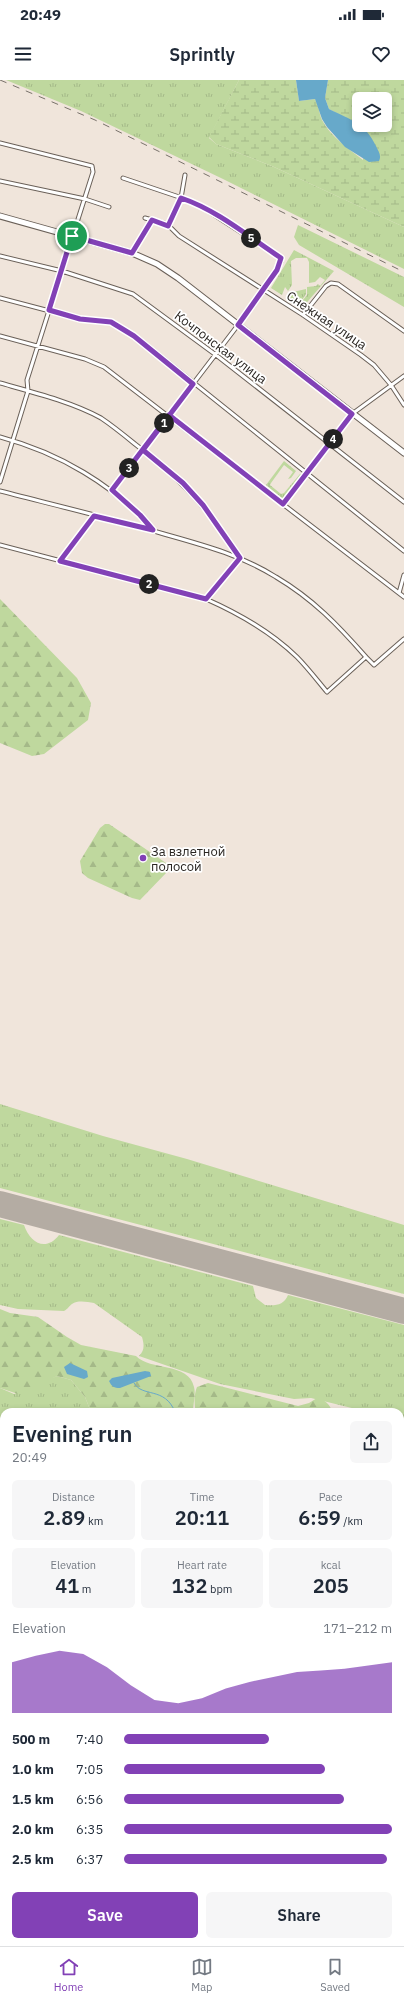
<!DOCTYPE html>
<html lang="en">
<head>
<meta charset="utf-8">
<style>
  body { margin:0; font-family:"IBM Plex Sans",sans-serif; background:#f6f6f7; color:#1f2937; height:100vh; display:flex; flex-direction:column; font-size:15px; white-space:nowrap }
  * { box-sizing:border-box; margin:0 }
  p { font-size:13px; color:#747a83 }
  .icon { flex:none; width:22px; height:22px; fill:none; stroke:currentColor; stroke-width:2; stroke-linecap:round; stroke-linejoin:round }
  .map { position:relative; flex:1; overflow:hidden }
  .side { position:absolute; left:0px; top:1328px; width:404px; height:538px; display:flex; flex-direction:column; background:#fff; border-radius:12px 12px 0 0; box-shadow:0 2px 6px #0003 }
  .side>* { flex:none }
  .tools { position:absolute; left:352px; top:12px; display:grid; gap:8px }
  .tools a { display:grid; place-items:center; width:40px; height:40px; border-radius:6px; background:#fff; box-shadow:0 2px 6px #0003; font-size:20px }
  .pin { position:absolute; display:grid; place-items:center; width:34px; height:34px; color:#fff; margin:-17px; border:2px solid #fff; border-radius:50%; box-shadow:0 1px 4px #0007 }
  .km { position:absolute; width:20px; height:20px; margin:-10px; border-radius:50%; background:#222; color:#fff; font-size:11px; line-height:20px; text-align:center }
  .round { display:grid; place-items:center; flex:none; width:42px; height:42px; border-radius:6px; background:#f6f6f7 }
  .head { display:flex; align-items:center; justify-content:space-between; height:68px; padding:0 12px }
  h1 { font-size:22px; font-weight:600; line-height:30px }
  .stats { display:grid; grid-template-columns:repeat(3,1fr); gap:6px; height:68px; padding:4px 12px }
  .stats div { display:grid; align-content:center; border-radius:6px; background:#f6f6f7; text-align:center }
  .stats b { font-size:20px; font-weight:600 }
  .stats small { font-size:11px; font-weight:400 }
  .stats p { font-size:11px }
  .chart { height:112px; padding:8px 12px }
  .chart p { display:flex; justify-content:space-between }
  .chart svg { width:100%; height:72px; margin-top:4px; fill:#8241b6; opacity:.7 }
  .primary-button { display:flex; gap:8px; margin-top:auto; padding:8px 12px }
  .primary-button a { flex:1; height:46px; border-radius:6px; background:#8241b6; color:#fff; font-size:16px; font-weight:600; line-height:46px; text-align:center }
  .primary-button a+a { background:#f6f6f7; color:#1f2937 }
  ul { padding:0 12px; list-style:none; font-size:13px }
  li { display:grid; grid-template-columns:64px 48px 1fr; align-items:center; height:30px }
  li i { height:10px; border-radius:5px; background:#8241b6 }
  .status { display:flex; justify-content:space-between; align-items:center; height:28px; padding:0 20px; background:#fff; direction:ltr }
  .status svg { height:11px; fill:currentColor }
  header { display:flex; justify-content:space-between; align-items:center; height:52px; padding:0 12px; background:#fff; font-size:18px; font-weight:600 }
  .dock { display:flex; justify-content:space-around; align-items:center; height:56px; border-top:1px solid #e0e1e3; background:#fff; font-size:11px; color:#747a83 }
  .dock a { display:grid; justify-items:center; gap:2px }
  .dock .on { color:#8241b6 }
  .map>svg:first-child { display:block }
</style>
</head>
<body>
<div class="status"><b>20:49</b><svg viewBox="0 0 49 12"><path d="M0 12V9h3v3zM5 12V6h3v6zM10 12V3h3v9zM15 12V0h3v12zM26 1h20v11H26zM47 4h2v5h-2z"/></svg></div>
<header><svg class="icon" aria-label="menu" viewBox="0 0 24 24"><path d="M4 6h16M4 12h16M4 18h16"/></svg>Sprintly<svg class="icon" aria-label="heart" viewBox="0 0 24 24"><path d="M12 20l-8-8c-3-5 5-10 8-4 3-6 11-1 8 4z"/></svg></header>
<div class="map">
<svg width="404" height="1866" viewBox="0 0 404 1866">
  <defs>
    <pattern id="grass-tufts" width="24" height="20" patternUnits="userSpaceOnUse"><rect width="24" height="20" fill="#bfd89e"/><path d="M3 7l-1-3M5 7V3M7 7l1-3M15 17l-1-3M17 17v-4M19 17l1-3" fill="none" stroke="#a4b988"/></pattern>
    <pattern id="forest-firs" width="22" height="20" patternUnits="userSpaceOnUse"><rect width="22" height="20" fill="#bfd89e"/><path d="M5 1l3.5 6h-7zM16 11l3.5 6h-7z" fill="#a4b988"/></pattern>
    <pattern id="wetland-marsh" width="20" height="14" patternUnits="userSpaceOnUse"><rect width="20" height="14" fill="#bfd89e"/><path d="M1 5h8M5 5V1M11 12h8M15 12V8" fill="none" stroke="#a4b988"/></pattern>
  </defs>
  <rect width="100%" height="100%" fill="#f0e5db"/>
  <path fill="#f1d6d3" d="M236,1862H325L323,1866H244Z"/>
  <path fill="url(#grass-tufts)" d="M6,0H239L209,58L216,64L274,87L404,147V189L223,99L81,31Z
    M298,145L404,197V227L299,165L294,157Z
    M294,170L334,191L302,228L288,219L293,212L306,209V214L299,225L307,215V207L316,206L318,204L320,206L325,200L320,197L315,202L309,203V182L307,178H296L291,181L292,205L288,211L285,207L282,215L271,208Z
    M284,381L296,391L291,398L288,399L293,392L284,385L271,403L270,405L281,414L284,413L300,394L303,395L283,419L266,405Z
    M0,1024L103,1056L187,1079L404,1145V1214L0,1108Z
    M0,1139L24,1145C30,1163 46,1172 59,1155L253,1206L256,1218L265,1225C276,1226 284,1225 288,1215L404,1245V1341L400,1340V1332H368L311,1318L294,1319L220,1304L139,1276C145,1270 144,1264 142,1257L94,1223C87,1222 78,1220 72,1224C69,1226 68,1229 64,1231L18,1229L0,1225Z
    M57,1296L71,1300L85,1317L91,1332H4V1371L0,1370V1308L14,1314Z
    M400,1344L404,1345V1398L400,1397Z
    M0,1524L4,1526V1571L0,1568Z
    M0,1685L4,1687V1727L0,1724Z
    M400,1854L404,1862L402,1861L398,1866H369L371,1862H400Z
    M325,1862H365L363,1866H324Z"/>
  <path fill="url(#forest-firs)" d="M0,519L77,598L91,623L88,640L44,674L32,676L0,663Z
    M105,744H109L166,783L167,792L140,820L132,818L88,798L82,793L80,781L100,748Z
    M0,1229L10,1233L38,1237L67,1257L81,1265L136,1276C150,1291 189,1282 194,1307C196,1314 193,1324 193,1332H91L85,1317L71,1300L57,1296L37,1307L18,1314L0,1308Z
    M208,1303L298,1326L309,1323L317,1318C324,1319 331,1325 332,1332H196C194,1325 194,1314 197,1307Z"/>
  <path fill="url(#wetland-marsh)" d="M239,0H296L299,21L315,19C319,26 319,33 322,40C331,57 349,69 363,80L364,48L359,45H385V19H359V45L329,29L325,18L328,0H404V147L274,87L216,64L209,57Z"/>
  <path fill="#67a9ca" d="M296,0H328L325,18L329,29C351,40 365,43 376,66C378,71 382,75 379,81L369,82L345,67L327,47L322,39L315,19L299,21Z
    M70,1283L87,1291L88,1297L84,1299L67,1294L64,1287Z
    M145,1291L150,1292L151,1296L120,1308C114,1308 112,1307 109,1301L112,1298Z"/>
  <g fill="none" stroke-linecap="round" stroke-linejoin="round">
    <path stroke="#67a9ca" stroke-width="1" d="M134,1303C142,1318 165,1306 175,1332"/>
    <path stroke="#b4aca3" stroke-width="26" d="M0,1124L404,1231"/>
    <defs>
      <path id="minor" d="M0,63L92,86L93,92L27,300L28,311L0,402
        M0,101L85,119L109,127
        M145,138L167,144L179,156L303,235L361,275L374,285L391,305L404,325
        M168,145L181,118L185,95
        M132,173L152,140
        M0,176L62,191L133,214L216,275L404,422
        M0,218L80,239L111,242L134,255L404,471
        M303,235L326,206L331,203L338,204L404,251
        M0,256L85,279L104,287L404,517
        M0,303C32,312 72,322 101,338C113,346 124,355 135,364C180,398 209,430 240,477
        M0,357C59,373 113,404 153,450
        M112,410L238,245L264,210L281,182V178L194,122L123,98
        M0,411C54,425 110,438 164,454C203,465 241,475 276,497C313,519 338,545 366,577
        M283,424L352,334L404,296
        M0,465L206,519C240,534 270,551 297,577C307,587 317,600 327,612L366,577L374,585L404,559
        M61,481L94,436
        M399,513L404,495
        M206,519L240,477
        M400,1718L404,1720
        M400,1739H404
        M400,1799L404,1791
        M366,1866L368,1862"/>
      <path id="tertiary" d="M0,1383L4,1384
        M400,1468H404"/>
      <path id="primary" d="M0,136L132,173L157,184L178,198L404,373
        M0,1733L4,1735
        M213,1862L220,1866"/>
    </defs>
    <use href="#minor" stroke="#6a6058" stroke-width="5"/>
    <use href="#tertiary" stroke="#6a6058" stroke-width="6"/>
    <use href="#primary" stroke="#6a6058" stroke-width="7"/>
    <use href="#minor" stroke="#fff" stroke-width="3"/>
    <use href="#tertiary" stroke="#fff" stroke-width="4"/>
    <use href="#primary" stroke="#fff" stroke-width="5"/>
    <path stroke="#79726b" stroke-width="1" stroke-dasharray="7 7" stroke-linecap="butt" d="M0,0L95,40L404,192
      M0,1452L4,1453
      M400,1595H404"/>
  </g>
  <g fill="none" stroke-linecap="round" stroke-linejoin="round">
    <defs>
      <path id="route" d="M72,156L49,230L80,239L111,242L134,256L193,304L143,370L183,403L203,425L240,478L206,519L60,481L94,436L153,450L140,435L112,410L169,335L283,424L352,334L238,245L277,190L281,178C249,157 217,130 181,118L168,146L152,140L132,173L72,156"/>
    </defs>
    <use href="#route" stroke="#fff" stroke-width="8"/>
    <use href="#route" stroke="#8241b6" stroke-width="5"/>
  </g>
  <circle fill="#8241b6" stroke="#fff" stroke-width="1.5" cx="143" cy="778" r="4"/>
  <g text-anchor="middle" stroke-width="3.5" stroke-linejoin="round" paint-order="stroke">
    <g font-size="13" fill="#292521" stroke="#fff">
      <text transform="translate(327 240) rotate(34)" y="5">Снежная улица</text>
      <text transform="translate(221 267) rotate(37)" y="5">Кочпонская улица</text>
    </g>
    <g font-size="13" fill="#292521" stroke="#fff" text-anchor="start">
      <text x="151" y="776">За взлетной<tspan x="151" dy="15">полосой</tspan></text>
    </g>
  </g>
</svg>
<div class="tools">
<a><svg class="icon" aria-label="layers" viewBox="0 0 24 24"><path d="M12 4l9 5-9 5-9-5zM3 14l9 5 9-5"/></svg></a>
</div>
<div class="pin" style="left:72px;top:156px;background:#1e9e55"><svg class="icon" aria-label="arrive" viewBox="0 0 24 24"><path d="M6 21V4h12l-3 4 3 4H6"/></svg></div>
<b class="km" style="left:164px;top:343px">1</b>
<b class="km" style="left:149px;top:504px">2</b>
<b class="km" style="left:129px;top:388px">3</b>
<b class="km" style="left:333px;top:359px">4</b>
<b class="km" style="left:251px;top:158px">5</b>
<section class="side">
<div class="head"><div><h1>Evening run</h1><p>20:49</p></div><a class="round"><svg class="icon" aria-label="share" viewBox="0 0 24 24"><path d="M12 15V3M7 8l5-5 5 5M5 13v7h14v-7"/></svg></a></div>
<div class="stats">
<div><p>Distance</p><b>2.89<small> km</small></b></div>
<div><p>Time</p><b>20:11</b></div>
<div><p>Pace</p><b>6:59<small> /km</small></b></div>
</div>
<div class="stats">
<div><p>Elevation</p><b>41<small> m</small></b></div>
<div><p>Heart rate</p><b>132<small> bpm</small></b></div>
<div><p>kcal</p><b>205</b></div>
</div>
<div class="chart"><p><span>Elevation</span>171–212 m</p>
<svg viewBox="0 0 160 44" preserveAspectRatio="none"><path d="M0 44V13L10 9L20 6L30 8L40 16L50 27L60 36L70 38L80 35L90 29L100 25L110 22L120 19L130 18L140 17L150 15L160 13V44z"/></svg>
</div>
<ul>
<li><b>500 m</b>7:40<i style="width:54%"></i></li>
<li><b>1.0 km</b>7:05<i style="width:75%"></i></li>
<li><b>1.5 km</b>6:56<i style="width:82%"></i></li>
<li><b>2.0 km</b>6:35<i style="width:100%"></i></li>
<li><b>2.5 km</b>6:37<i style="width:98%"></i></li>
</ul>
<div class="primary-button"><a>Save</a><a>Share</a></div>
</section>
</div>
<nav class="dock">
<a class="on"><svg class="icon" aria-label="home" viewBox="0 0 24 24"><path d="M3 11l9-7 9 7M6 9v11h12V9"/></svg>Home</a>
<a><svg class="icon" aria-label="map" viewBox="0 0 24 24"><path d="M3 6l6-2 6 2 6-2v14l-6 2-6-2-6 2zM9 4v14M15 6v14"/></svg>Map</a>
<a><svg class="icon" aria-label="saved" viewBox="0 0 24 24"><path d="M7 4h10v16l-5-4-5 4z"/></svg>Saved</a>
</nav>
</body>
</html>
